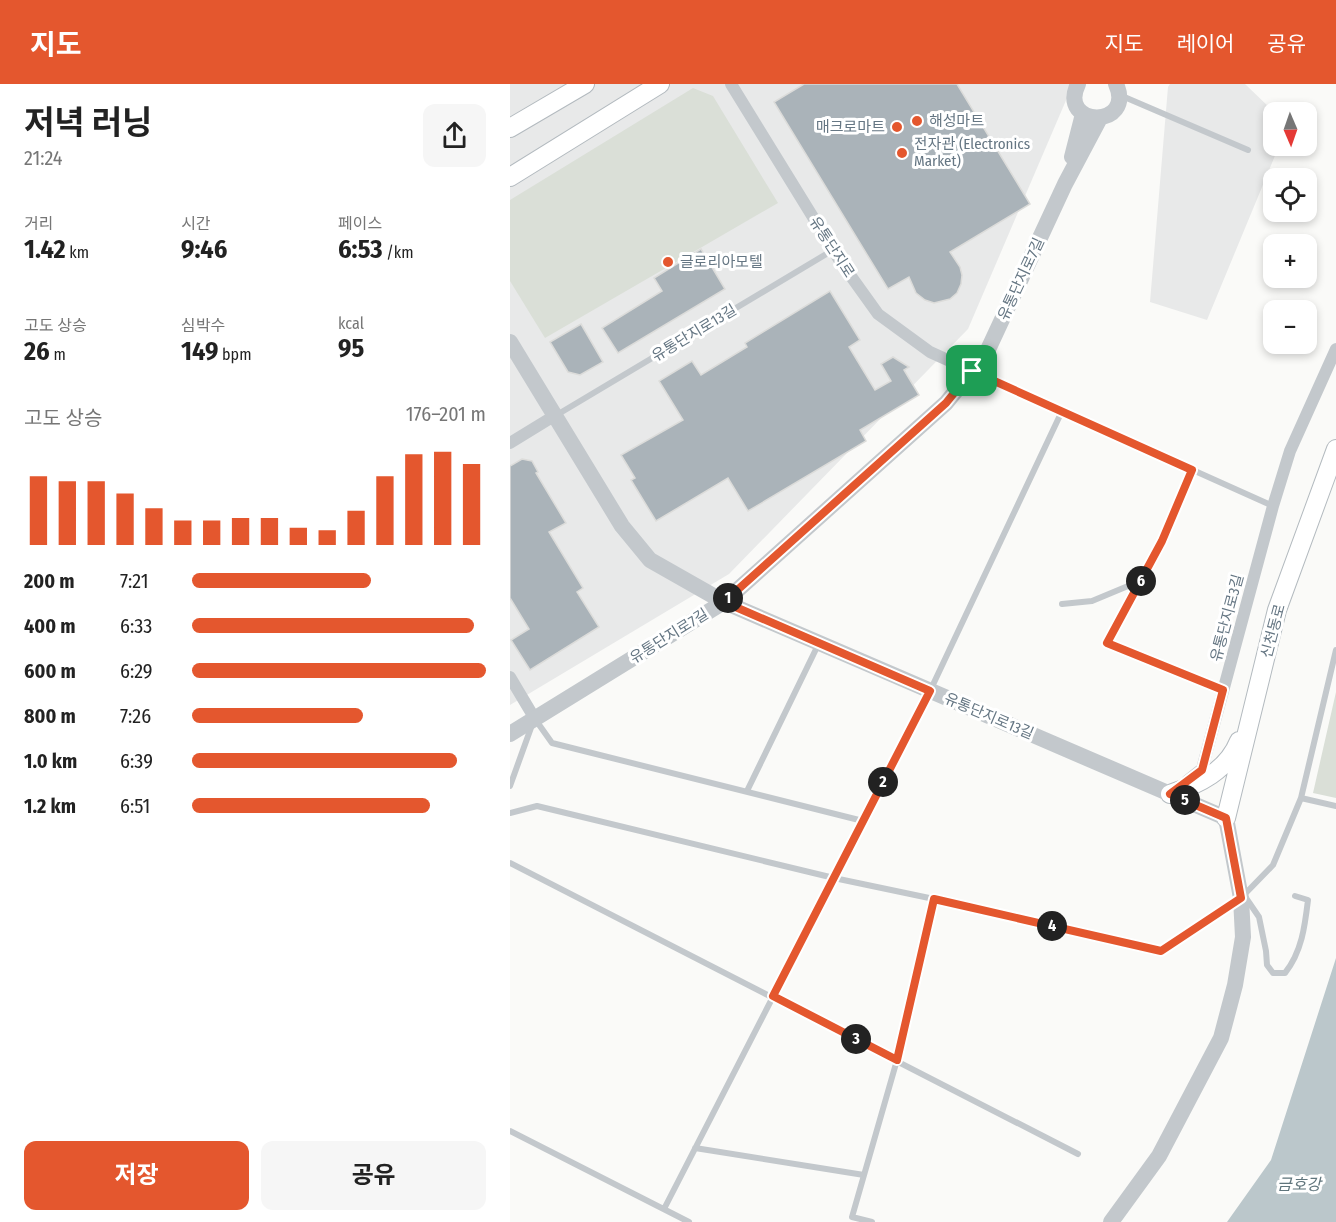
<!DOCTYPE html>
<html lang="ko">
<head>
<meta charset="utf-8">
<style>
  body { margin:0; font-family:"Fira Sans Condensed","Noto Sans KR",sans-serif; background:#f6f6f6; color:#222; height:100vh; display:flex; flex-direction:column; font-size:22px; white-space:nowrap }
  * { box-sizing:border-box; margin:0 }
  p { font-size:20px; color:#767676 }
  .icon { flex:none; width:33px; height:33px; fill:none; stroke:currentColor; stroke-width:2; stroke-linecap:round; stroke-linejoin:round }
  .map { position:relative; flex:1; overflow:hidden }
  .drawer { display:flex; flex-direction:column; background:#fff; width:510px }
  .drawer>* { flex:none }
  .needle { width:39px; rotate:178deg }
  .buttons { position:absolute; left:753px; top:18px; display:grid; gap:12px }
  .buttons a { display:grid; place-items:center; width:54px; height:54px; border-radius:12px; background:#fff; box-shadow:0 3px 9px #0003; font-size:30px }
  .pin { position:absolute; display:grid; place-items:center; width:51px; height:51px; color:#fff; margin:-26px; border-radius:12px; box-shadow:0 3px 9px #0006 }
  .km { position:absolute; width:30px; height:30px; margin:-15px; border-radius:50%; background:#222; color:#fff; font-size:16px; line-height:30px; text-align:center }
  .round { display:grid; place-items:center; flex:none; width:63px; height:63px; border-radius:12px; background:#f6f6f6 }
  .summary { display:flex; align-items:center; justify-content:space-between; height:102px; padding:0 24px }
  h1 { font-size:33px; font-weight:700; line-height:45px }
  .stats { display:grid; grid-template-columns:repeat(3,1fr); gap:9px; height:102px; padding:6px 24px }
  .stats div { display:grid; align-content:center }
  .stats b { font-size:26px; font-weight:700 }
  .stats small { font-size:16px; font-weight:400 }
  .stats p { font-size:16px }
  .chart { height:168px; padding:12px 24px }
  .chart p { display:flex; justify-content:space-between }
  .chart svg { width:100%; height:108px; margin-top:6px; stroke:#e4572e; stroke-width:6 }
  .button { display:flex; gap:12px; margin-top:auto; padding:12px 24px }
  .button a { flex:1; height:69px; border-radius:12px; background:#e4572e; color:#fff; font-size:24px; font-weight:700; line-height:69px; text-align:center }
  .button a+a { background:#f6f6f6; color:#222 }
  ul { padding:0 24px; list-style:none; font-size:20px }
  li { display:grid; grid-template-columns:96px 72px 1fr; align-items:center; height:45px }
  li i { height:15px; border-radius:8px; background:#e4572e }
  header { display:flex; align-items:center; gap:36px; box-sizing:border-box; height:84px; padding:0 30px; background:#e4572e; color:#fff }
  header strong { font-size:28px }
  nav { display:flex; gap:33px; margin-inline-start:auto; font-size:21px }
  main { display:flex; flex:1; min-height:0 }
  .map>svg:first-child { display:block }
</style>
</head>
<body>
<header>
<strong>지도</strong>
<nav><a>지도</a><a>레이어</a><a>공유</a></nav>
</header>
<main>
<section class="drawer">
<div class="summary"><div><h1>저녁 러닝</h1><p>21:24</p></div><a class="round"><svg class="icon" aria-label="share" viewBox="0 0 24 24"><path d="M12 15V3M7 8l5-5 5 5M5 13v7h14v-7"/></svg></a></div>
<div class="stats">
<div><p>거리</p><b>1.42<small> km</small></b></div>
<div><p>시간</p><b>9:46</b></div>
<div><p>페이스</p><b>6:53<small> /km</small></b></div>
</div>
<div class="stats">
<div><p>고도 상승</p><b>26<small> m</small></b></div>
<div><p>심박수</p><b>149<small> bpm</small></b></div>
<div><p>kcal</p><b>95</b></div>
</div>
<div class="chart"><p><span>고도 상승</span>176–201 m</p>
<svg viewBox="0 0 160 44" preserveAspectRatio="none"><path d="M5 44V16M15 44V18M25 44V18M35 44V23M45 44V29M55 44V34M65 44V34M75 44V33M85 44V33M95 44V37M105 44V38M115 44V30M125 44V16M135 44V7M145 44V6M155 44V11"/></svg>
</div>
<ul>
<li><b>200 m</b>7:21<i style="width:61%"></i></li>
<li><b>400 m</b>6:33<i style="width:96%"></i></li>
<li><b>600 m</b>6:29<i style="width:100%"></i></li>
<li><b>800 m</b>7:26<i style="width:58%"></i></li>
<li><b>1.0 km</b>6:39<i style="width:90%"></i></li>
<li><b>1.2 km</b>6:51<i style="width:81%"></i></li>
</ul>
<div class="button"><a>저장</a><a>공유</a></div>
</section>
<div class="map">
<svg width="826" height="1138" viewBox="0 0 826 1138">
  <rect width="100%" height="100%" fill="#fafaf8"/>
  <path fill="#e8e9e9" d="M0,0H563L458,245L219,490L0,621Z
    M660,0H735L760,24L776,28H764V62H769L697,236L640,218L658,3Z"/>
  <path fill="#dadfd7" d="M183,4L203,12L268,119L35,254L0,197V116Z
    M826,608V714L803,709Z"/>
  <path fill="#bbc7cb" d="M826,874V1138H717L761,1076Z"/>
  <path fill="#aab3b9" stroke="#dcdcda" stroke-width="1.5" d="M294,0H447L520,120L440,168L450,183L452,191L451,200L447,209L440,215L424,219L415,216L406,209L399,193L378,205L264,18Z
    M191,165L215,205L108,269L92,244L152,207L144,194Z
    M320,207L350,256L339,263L365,306L381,297L371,280L383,273L399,283L394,286L409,311L350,346L356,357L238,427L218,394L146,437L121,396L125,394L111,371L173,336L149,297L182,277L191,291L237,263L235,259Z
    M71,240L93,278L70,291L58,288L40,258Z
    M12,375L22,377L28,388L26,389L56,439L39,448L73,504L67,508L89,543L20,586L1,556L19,545L0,514V382Z"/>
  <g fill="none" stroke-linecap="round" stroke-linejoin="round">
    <defs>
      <path id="secondary" d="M0,44L75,0
        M0,93L150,0
        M660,710C689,700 717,687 729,657
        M716,734L767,526L826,365"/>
    </defs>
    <use href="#secondary" stroke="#b3babf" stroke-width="20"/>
    <path stroke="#c3c8cc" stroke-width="6" d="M612,12L738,66
      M462,287L763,422
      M45,332L323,166
      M682,386L652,457L598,559L713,606
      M552,520L582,517L630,497
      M25,635L42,659L353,737
      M0,702L22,641
      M237,707L309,559
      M791,714L826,566
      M0,729L27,722L324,794L424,815L651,867L731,814L763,781L791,714L826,722
      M0,779L568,1070
      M734,814H736L749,833L756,867L757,881L763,889H775C792,868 795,841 798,816L785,812
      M0,1047L179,1138
      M185,1064L354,1091
      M154,1125L420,607L552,327
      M362,1138L342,1133L387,976L424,815"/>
    <path stroke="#c3c8cc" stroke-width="12" d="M221,0L330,177L368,230L420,268L462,287
      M0,359L44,332
      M0,593L25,635
      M677,697L692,685L763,422L780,367L826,265"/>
    <path stroke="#c3c8cc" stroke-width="16" d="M568,0C547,44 626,45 606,0
      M562,73L573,30
      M0,258L112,442L140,476L214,518L716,734L731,814L733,853L725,901L711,954L649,1072L601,1138
      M0,650L214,518L436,319L476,270L555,100L590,34"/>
    <use href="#secondary" stroke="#fff" stroke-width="18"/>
  </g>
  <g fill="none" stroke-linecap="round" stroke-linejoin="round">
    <defs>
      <path id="route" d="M462,287L682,386L652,457L597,559L713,606L692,686L660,710L716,734L731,814L651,867L424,815L387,976L263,912L420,607L214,518L436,319Z"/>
    </defs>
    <use href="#route" stroke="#fff" stroke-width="12"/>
    <use href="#route" stroke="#e4572e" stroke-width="8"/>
  </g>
  <g fill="#e4572e" stroke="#fff" stroke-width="2">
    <circle cx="407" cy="37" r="6"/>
    <circle cx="387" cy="43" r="6"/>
    <circle cx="392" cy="69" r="6"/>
    <circle cx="158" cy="178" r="6"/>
  </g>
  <g text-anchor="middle" stroke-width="6" stroke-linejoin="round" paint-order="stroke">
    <g font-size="15" fill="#657683" stroke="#fff" text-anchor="start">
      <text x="419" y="42">해성마트</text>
      <text x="375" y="48" text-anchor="end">매크로마트</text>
      <text x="404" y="65">전자관 (Electronics<tspan x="404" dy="17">Market)</tspan></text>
      <text x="170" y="183">글로리아모텔</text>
    </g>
    <g font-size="15" fill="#657683" stroke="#fff">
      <text transform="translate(322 163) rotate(57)" y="5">유통단지로</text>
      <text transform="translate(511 195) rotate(-65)" y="5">유통단지로7길</text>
      <text transform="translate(184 249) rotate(-31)" y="5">유통단지로13길</text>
      <text transform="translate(717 534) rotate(-75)" y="5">유통단지로3길</text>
      <text transform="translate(763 547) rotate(-75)" y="5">신천동로</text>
      <text transform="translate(159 552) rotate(-32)" y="5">유통단지로7길</text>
      <text transform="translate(479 632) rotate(23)" y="5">유통단지로13길</text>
    </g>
    <g font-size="16" font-style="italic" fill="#60757c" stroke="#fff">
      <text x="789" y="1106">금호강</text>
    </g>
  </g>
</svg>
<div class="buttons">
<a><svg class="needle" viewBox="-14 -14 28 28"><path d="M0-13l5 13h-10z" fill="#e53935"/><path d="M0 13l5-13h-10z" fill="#767676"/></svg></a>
<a><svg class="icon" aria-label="locate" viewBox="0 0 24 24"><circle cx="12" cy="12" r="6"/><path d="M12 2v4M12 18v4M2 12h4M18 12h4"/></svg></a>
<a>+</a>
<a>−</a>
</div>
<div class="pin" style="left:462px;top:287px;background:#1e9e55"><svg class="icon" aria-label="arrive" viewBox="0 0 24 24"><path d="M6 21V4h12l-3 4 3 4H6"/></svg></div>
<b class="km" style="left:218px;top:514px">1</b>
<b class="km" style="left:373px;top:698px">2</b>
<b class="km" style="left:346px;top:955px">3</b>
<b class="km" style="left:542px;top:842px">4</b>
<b class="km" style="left:675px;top:716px">5</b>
<b class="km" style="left:631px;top:497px">6</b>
</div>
</main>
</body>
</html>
